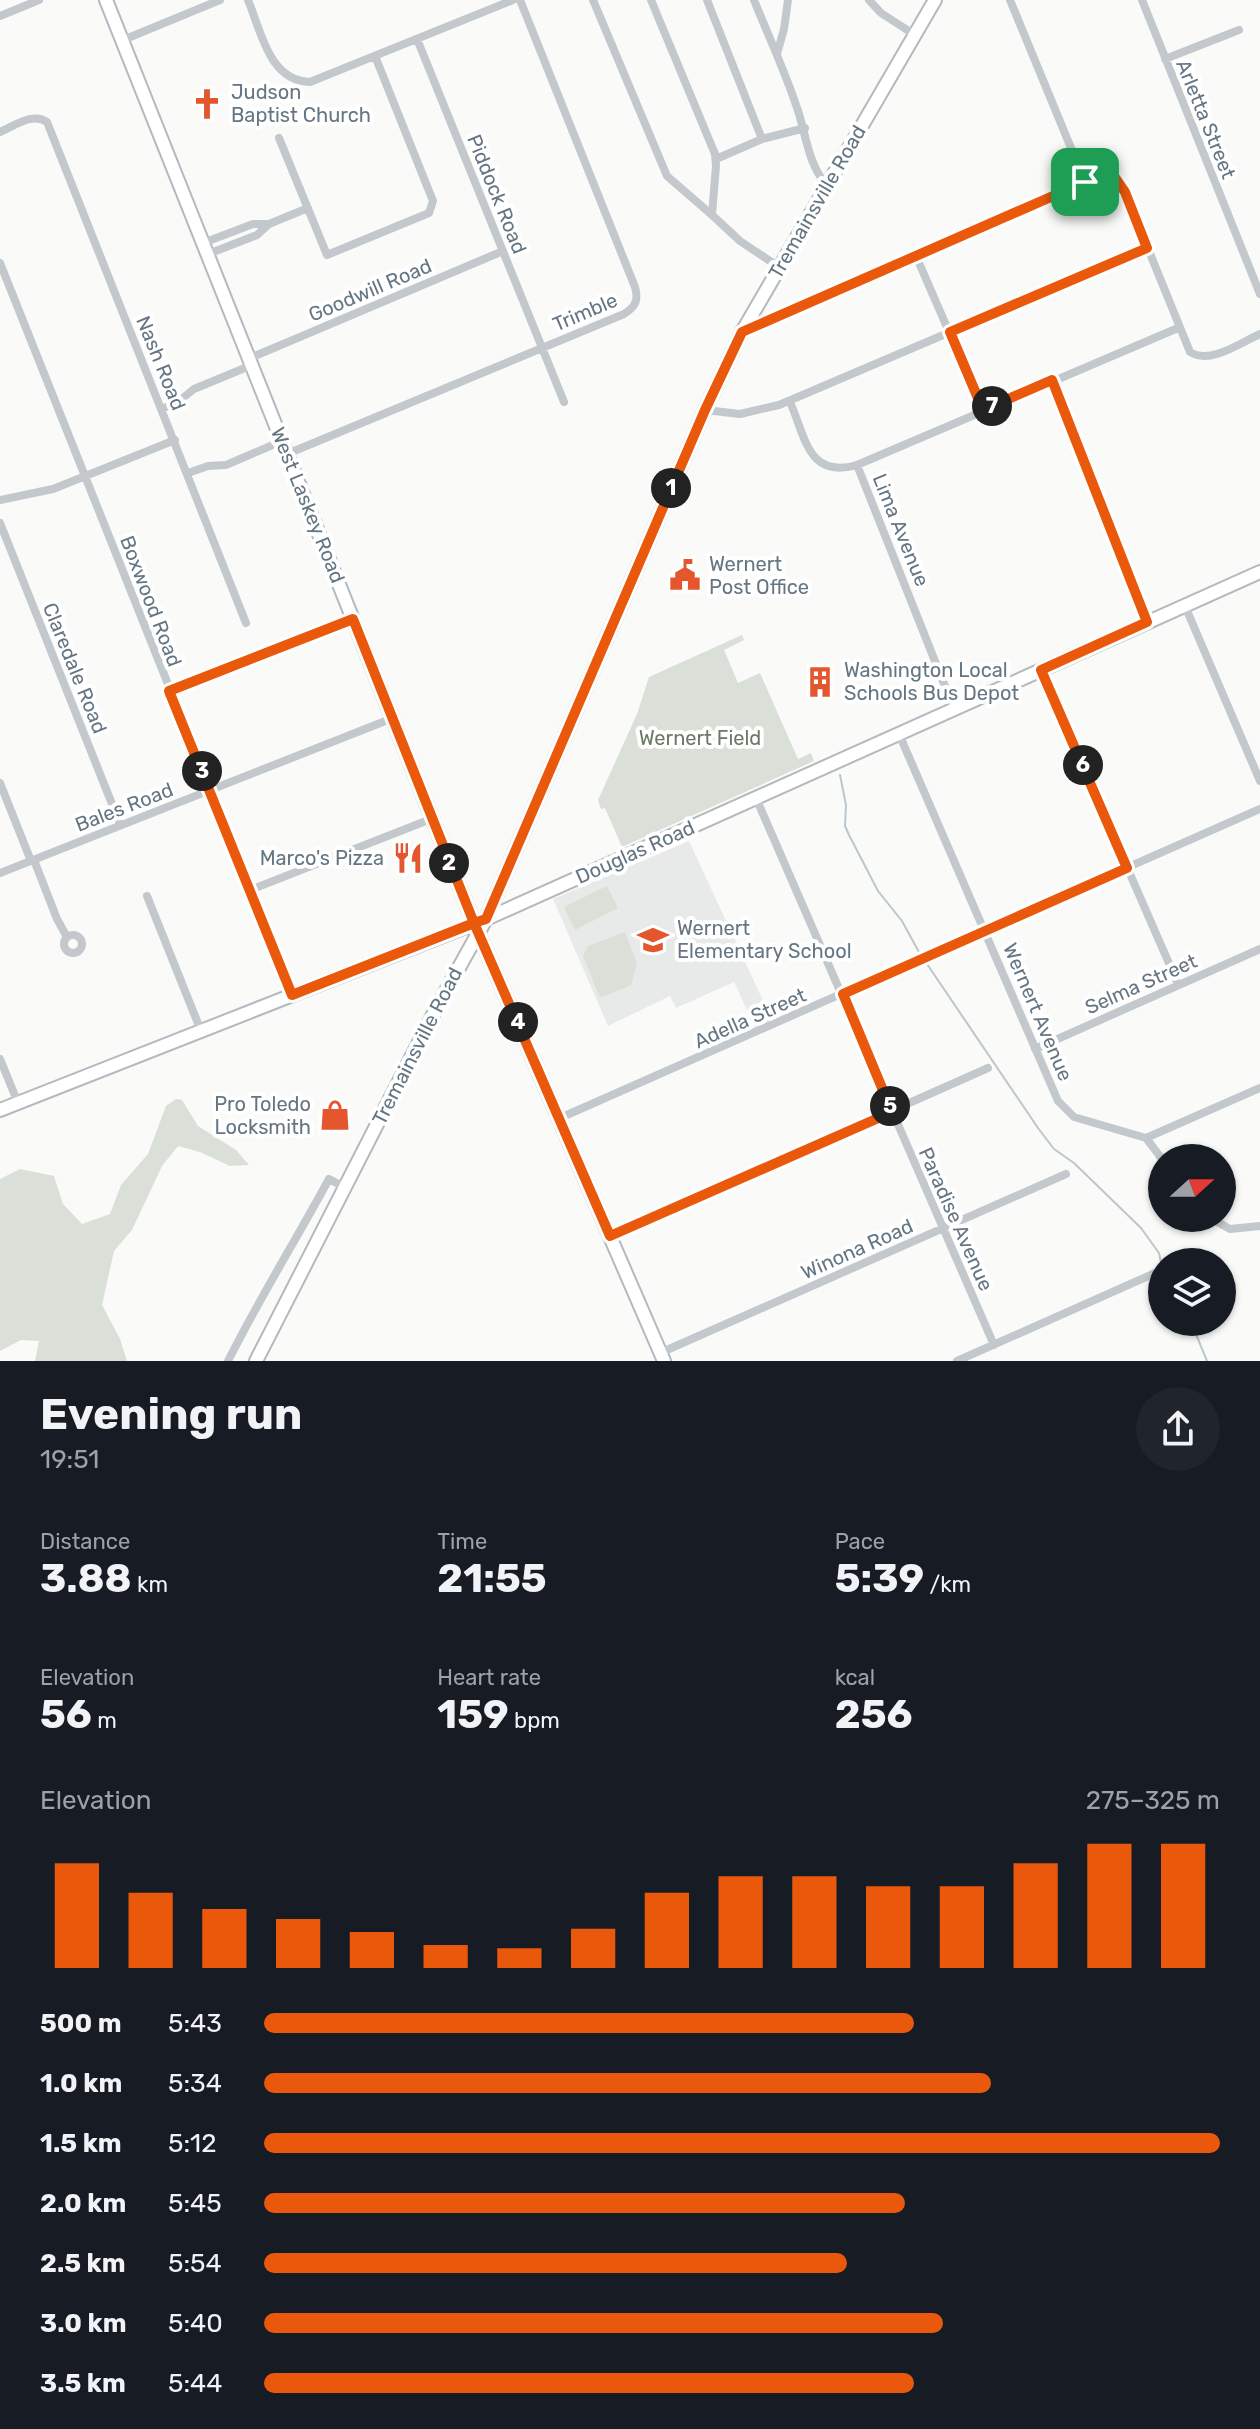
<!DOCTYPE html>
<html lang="en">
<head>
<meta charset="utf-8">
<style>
  body { margin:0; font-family:Rubik,sans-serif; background:#20242c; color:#f1f3f6; height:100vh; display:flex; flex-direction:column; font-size:30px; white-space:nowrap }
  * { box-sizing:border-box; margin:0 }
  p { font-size:26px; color:#9ea1a6 }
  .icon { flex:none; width:44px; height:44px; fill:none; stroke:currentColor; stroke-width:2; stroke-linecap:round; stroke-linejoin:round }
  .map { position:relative; height:1361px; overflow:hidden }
  .details { display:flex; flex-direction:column; background:#171b24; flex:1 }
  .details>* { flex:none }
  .needle { width:52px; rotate:69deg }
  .tools { position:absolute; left:1148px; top:1144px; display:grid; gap:16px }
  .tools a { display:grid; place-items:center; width:88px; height:88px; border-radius:50%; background:#171b24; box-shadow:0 2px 6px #0004; font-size:40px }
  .pin { position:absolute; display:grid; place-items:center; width:68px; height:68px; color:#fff; margin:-34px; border-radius:16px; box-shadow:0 4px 12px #0006 }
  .km { position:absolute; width:40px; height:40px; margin:-20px; border-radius:50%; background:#222; color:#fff; font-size:22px; line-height:40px; text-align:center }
  .round { display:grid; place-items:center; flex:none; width:84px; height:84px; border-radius:42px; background:#20242c }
  .headline { display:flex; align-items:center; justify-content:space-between; height:136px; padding:0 40px }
  h1 { font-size:44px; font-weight:700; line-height:60px }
  .figures { display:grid; grid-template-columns:repeat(3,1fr); gap:12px; height:136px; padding:8px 40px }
  .figures div { display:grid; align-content:center }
  .figures b { font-size:40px; font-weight:700 }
  .figures small { font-size:22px; font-weight:400 }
  .figures p { font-size:22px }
  .chart { height:224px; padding:16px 40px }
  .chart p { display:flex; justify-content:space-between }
  .chart svg { width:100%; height:144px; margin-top:8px; stroke:#ea580c; stroke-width:6 }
  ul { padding:0 40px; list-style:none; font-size:26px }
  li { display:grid; grid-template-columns:128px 96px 1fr; align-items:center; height:60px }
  li i { height:20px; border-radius:10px; background:#ea580c }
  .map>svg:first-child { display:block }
</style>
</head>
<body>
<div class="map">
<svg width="1260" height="1361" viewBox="0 0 1260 1361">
  <rect width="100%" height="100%" fill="#fafaf8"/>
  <path fill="#e8e9e9" d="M689,841L772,1020L755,1027L734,982L676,1008L670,996L608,1026L553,899Z"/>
  <path fill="#dadfd7" d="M742,635L744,640L724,650L738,683L760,673L798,759L811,753L814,761L622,847L605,808L601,809L598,800L637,714L649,677Z
    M607,886L618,908L575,930L564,907Z
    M625,932L637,963L631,985L600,998L583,956L588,946Z
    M176,1099L182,1100L198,1126L236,1150L249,1165L230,1166L200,1152L178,1146L162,1166L132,1230L114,1251L102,1305L120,1339L127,1361H35L39,1341L21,1340L0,1351V1179L20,1169L54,1176L63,1204L82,1224L110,1214L121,1185L148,1154L166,1106Z"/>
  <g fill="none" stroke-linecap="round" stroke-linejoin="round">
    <path stroke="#bbc7cb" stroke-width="2" d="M840,775L846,805L845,826L849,835L878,891L902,921L920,954
      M927,964L1038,1128L1054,1149L1074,1163L1141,1228L1159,1253L1162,1267
      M1191,1322L1207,1361"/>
    <defs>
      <path id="secondary" d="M106,0L474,923L664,1361
        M0,1110L486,919L1260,572
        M256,1361L436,1009L486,919L705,410L742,332L935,0"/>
    </defs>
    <use href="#secondary" stroke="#b3babf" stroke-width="16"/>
    <path stroke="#c3c8cc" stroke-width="8" d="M248,0C261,31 269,81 310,82L513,0
      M593,0L667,176L712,215
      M651,0L715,154L716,166L712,215L740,241L779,267
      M707,0L762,139
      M754,0C768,35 784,69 796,105C806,131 807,164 827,185
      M869,0L881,13L915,35
      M1010,0L1085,182
      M1142,0L1260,294
      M0,16L39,0
      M417,39L564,402
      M123,40L220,0
      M777,54L784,29L788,0
      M1165,59L1239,30
      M0,132C14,126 33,112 47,122L246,623
      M279,138L327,255L429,213L433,201L375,56
      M716,159L762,139L805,128
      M203,243L253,224H269
      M208,254L257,235L269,224L308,208
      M916,256L983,410
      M0,263L292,995
      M742,331L1085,182L1106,176H1114L1125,192L1190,352C1210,365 1240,343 1260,334
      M250,358L503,251
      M1052,380L1147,622
      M790,402C806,438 808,479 857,465L954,709
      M162,409L179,401L194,389L252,365
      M705,410L740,414L779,405L1147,248
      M287,454L624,314C635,307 639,301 635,287L520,0
      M857,465L1178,328
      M188,473L208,466L226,465L282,441
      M0,500L53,489L175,440
      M0,523L120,824
      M1185,606L1260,781
      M1041,670L1178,984
      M169,691L353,619
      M899,734L1058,1101L1074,1117L1146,1138L1162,1159
      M0,783L31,861
      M756,798L994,1345
      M34,860L57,919L67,937
      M0,873L393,718
      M250,890L431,819
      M147,896L201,1031
      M64 944a9 9 0 1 1 18 0a9 9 0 1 1-18 0Z
      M1035,1049L1260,949
      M0,1059L18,1103
      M560,1118L1260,809
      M1146,1138L1260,1088
      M1210,1218L1230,1229L1260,1226
      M610,1236L988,1068
      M660,1353L1066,1174
      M228,1361C259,1299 296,1240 329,1179L344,1187
      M957,1361L1155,1273"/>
    <use href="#secondary" stroke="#fff" stroke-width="12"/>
  </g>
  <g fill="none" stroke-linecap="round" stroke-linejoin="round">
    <defs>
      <path id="route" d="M1085,182L742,332L705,410L486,919L474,923L353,619L169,691L292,995L474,923L610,1236L892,1112L843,994L1127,868L1041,670L1147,622L1052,380L983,410L950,332L1147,248L1125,192L1114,176H1106L1085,182"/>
    </defs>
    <use href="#route" stroke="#fff" stroke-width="16"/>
    <use href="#route" stroke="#ea580c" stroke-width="10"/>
  </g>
  <defs>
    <symbol id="church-bare" viewBox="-9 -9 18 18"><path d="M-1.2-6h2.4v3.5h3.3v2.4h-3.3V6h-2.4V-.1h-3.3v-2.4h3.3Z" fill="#e4572e" stroke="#fff" stroke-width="2.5" paint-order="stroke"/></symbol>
    <symbol id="civic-bare" viewBox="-9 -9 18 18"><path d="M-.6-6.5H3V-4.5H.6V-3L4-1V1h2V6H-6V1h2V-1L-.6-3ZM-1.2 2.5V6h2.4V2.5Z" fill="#e4572e" stroke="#fff" stroke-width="2.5" paint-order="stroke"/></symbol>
    <symbol id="building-bare" viewBox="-9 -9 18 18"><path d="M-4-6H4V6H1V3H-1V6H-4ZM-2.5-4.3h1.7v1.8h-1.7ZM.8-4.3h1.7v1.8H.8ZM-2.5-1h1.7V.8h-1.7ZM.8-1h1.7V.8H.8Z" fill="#e4572e" stroke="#fff" stroke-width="2.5" paint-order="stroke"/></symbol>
    <symbol id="restaurant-bare" viewBox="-9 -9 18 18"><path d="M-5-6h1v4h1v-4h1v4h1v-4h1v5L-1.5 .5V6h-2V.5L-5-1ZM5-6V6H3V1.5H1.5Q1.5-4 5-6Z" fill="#e4572e" stroke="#fff" stroke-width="2.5" paint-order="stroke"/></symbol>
    <symbol id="school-bare" viewBox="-9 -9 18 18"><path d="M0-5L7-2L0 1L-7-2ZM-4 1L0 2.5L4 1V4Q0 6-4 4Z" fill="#e4572e" stroke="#fff" stroke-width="2.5" paint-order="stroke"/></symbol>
    <symbol id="shop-bare" viewBox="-9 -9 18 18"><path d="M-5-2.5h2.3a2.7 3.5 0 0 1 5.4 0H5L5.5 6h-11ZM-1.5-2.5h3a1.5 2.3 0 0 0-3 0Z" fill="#e4572e" stroke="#fff" stroke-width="2.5" paint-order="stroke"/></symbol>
  </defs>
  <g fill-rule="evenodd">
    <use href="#church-bare" x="185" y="82" width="44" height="44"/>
    <use href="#civic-bare" x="663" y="553" width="44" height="44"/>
    <use href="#building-bare" x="798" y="660" width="44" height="44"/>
    <use href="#restaurant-bare" x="386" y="836" width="44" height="44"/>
    <use href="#school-bare" x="631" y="918" width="44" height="44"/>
    <use href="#shop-bare" x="313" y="1093" width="44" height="44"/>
  </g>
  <g text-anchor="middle" stroke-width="8" stroke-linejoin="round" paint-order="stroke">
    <g font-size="20" fill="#657683" stroke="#fff" text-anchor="start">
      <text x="231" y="99">Judson<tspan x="231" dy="23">Baptist Church</tspan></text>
      <text x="709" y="571">Wernert<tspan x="709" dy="23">Post Office</tspan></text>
      <text x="844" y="677">Washington Local<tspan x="844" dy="23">Schools Bus Depot</tspan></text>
      <text x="384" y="865" text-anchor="end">Marco's Pizza</text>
      <text x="677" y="935">Wernert<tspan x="677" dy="23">Elementary School</tspan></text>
      <text x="311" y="1111" text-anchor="end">Pro Toledo<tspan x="311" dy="23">Locksmith</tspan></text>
    </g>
    <g font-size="20" fill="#657683" stroke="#fff">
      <text transform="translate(1206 119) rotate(68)" y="7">Arletta Street</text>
      <text transform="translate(497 194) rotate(68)" y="7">Piddock Road</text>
      <text transform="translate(817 202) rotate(-60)" y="7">Tremainsville Road</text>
      <text transform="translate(370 290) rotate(-23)" y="7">Goodwill Road</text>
      <text transform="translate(585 312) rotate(-23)" y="7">Trimble</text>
      <text transform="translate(161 363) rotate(68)" y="7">Nash Road</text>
      <text transform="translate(308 505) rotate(68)" y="7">West Laskey Road</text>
      <text transform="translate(901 530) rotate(68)" y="7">Lima Avenue</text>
      <text transform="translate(151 601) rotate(69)" y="7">Boxwood Road</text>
      <text transform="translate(75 668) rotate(68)" y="7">Claredale Road</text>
      <text transform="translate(124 807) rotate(-21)" y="7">Bales Road</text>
      <text transform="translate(635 852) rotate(-24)" y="7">Douglas Road</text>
      <text transform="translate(1141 984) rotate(-24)" y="7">Selma Street</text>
      <text transform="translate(1038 1012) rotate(67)" y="7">Wernert Avenue</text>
      <text transform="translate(750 1018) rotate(-24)" y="7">Adella Street</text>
      <text transform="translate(417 1046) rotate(-63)" y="7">Tremainsville Road</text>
      <text transform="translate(956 1219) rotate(66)" y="7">Paradise Avenue</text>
      <text transform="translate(857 1249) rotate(-24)" y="7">Winona Road</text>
    </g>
    <g font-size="20" fill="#687a64" stroke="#fff">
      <text x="700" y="745">Wernert Field</text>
    </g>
  </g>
</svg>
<div class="tools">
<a><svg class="needle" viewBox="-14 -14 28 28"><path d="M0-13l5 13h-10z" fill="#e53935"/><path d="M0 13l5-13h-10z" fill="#9ea1a6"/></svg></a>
<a><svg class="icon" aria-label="layers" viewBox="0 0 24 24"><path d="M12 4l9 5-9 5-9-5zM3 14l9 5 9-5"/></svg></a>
</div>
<div class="pin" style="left:1085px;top:182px;background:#1e9e55"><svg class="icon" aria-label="arrive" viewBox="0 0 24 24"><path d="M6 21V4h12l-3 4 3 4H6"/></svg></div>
<b class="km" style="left:671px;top:488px">1</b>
<b class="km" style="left:449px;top:863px">2</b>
<b class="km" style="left:202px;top:771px">3</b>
<b class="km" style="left:518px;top:1022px">4</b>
<b class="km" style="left:890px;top:1106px">5</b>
<b class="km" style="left:1083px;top:765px">6</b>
<b class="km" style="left:992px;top:406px">7</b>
</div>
<section class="details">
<div class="headline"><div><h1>Evening run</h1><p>19:51</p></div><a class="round"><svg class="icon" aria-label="share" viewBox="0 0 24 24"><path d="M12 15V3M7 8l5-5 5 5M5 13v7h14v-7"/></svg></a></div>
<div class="figures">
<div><p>Distance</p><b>3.88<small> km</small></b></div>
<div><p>Time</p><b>21:55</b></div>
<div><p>Pace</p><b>5:39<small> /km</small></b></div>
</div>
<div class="figures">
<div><p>Elevation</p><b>56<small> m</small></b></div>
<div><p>Heart rate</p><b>159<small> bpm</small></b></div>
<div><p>kcal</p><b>256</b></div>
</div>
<div class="chart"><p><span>Elevation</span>275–325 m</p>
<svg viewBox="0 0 160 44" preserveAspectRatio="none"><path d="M5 44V12M15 44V21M25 44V26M35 44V29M45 44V33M55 44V37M65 44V38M75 44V32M85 44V21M95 44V16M105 44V16M115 44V19M125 44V19M135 44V12M145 44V6M155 44V6"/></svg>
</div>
<ul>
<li><b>500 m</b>5:43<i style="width:68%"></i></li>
<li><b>1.0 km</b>5:34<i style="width:76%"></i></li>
<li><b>1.5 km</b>5:12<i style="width:100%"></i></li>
<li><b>2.0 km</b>5:45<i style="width:67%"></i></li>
<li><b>2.5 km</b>5:54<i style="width:61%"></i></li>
<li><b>3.0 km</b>5:40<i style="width:71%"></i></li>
<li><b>3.5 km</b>5:44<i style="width:68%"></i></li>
</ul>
</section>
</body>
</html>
